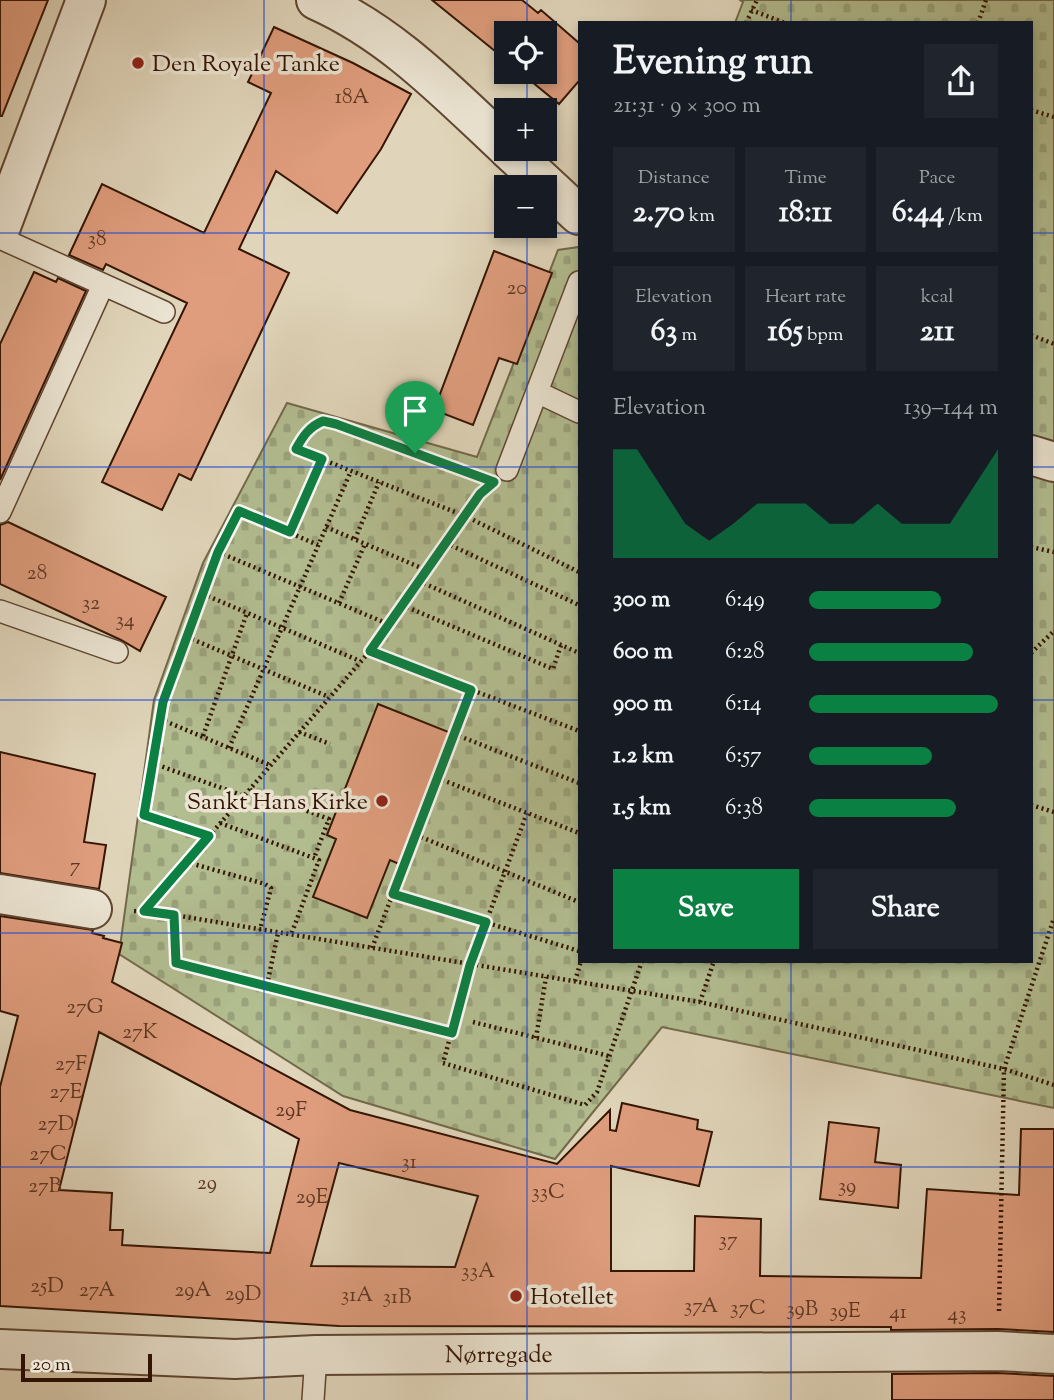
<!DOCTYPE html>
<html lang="en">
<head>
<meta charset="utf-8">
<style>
  body { margin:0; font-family:"Sorts Mill Goudy",serif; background:#20242c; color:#f1f3f6; height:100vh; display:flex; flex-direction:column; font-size:26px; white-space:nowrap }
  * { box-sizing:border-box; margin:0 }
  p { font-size:23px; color:#9ea1a6 }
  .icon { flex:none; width:38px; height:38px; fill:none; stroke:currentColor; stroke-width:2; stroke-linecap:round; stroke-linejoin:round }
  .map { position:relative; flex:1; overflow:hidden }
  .sheet { position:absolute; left:578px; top:21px; width:455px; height:942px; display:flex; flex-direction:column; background:#171b24; border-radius:0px; box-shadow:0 4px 10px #0003 }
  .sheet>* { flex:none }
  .controls { position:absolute; left:494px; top:21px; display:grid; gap:14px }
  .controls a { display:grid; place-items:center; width:63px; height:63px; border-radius:0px; background:#171b24; box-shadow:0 4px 10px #0003; font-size:35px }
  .scale { position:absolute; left:21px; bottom:18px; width:131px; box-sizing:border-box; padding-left:7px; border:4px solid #341503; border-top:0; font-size:19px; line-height:24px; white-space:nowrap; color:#341503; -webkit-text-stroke:5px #ebe4d2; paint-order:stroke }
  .pin { position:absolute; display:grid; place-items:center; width:60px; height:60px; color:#fff; margin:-72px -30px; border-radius:50% 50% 50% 0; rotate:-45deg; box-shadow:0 0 7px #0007 }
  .pin .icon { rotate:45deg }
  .round { display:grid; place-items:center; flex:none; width:74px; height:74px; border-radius:0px; background:#20242c }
  .head { display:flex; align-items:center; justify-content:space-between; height:119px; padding:0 35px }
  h1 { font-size:38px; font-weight:800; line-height:52px }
  .stats { display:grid; grid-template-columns:repeat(3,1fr); gap:10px; height:119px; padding:7px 35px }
  .stats div { display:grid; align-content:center; border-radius:0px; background:#20242c; text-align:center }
  .stats b { font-size:30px; font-weight:800 }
  .stats small { font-size:19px; font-weight:400 }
  .stats p { font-size:19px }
  .chart { height:196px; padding:14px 35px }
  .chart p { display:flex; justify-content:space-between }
  .chart svg { width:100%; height:126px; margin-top:7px; fill:#0b8043; opacity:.7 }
  .primary-button { display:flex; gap:14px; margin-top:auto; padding:14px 35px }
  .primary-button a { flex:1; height:80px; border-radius:0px; background:#0b8043; color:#fff; font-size:28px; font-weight:800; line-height:80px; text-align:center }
  .primary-button a+a { background:#20242c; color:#f1f3f6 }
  ul { padding:0 35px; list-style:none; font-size:23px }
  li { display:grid; grid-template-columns:112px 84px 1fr; align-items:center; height:52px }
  li i { height:18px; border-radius:9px; background:#0b8043 }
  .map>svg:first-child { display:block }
</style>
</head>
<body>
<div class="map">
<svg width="1054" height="1400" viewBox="0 0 1054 1400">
  <defs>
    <pattern id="cemetery-stones" width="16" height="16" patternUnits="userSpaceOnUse" patternTransform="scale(1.75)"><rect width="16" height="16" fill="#b2bd90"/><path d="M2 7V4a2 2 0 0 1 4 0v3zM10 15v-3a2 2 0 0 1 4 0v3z" fill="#9aa27b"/></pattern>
  </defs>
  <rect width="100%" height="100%" fill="#e0d5ba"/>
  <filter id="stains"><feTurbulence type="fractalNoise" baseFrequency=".00286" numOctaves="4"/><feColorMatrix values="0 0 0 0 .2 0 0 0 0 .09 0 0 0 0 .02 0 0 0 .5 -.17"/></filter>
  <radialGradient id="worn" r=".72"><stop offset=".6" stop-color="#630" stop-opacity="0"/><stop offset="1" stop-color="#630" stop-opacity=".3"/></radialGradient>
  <path fill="url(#cemetery-stones)" stroke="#73694a" stroke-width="2" d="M740,0H1054V1108L662,1027L555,1159L343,1096L119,954L154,700L203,563L287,403L477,457L558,250L579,247V961H1031V23H735L743,2Z"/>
  <path fill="#df9d7d" stroke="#341503" stroke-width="2" fill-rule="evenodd" d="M0,0H48L2,116H0Z
    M432,0H522L538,13L541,10L579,43V81L559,104L520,72H544V33H506V60Z
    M274,27L353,63L411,94L381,149L337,213L276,171L239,249L289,273L191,480L179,474L162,510L102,482L187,303L106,264L103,270L69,255L102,184L204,233L271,93L248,82Z
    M494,251L552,273L517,364L499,358L473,425L434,410Z
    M34,272L56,282L58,278L86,291L0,480V344Z
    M8,522L166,597L140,651L121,640L0,584V525Z
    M378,704L451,733L399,864L390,860L367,918L313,897L336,839L327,835Z
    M0,752L95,774L84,842L106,845L99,889L0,873Z
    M0,916L93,930L92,933L104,936L103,938L122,943L112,982L350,1110L557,1164L610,1110V1130L616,1131L622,1103L698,1120L697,1129L712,1132L699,1186L611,1166V1271H694L695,1216L761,1219L760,1276L921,1278L927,1189L1019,1195L1021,1129H1054V1332L998,1329L891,1330V1327L339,1326L0,1306V1087L18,1016L0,1011ZM99,1032L299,1139L270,1253L122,1245L123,1230H110L112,1193L59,1190ZM339,1163L478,1196L455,1267L311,1266Z
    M829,1122L879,1128L875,1162L901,1165L898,1208L820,1199Z
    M997,1373L1054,1376V1400H892V1374Z"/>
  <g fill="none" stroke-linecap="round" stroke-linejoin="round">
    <defs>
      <path id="service" d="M0,238L164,312
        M537,392L579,412
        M507,470L579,282
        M0,512L103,285
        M0,611L117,652
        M313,1400L316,1355"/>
      <g id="minor">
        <path d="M316,0C392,34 446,91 506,147"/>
        <path d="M508,149L579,215"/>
        <path d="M0,229L86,0"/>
        <path d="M1031,455L1054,462"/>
        <path d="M0,894L92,909"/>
        <path id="s1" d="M0,1349L235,1359L316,1355L998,1351L1054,1354"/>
      </g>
    </defs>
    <use href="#service" stroke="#5f4531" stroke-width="24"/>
    <use href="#minor" stroke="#5f4531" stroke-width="42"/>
    <path stroke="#341503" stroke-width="4.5" stroke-dasharray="2 3.5" stroke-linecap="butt" d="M751,10L785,23
      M746,23L757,0
      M978,23L986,0
      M1031,110L1054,117
      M1031,335L1054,344
      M474,475L336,424C312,419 306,430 296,449L465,516L579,572
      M326,527L426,570
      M290,532L322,459
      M355,539L379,482
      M446,543L579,605
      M1031,547L1054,552
      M218,552L388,624
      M419,581L579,653
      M203,594L360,661
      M339,603L365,544
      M402,605L553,669L561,645
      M187,637L329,697
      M370,651L579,731
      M1031,653L1054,631
      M160,719L270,765
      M299,732L330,744
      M454,734L579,783
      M203,736L247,613
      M229,748L351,471
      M152,763L244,796
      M437,778L579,833
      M250,790L329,819L314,858
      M1031,805L1054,812
      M527,813L470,965L443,1063L585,1105L597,1092L642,961
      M220,823L319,860L291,935
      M416,835L579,902
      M209,836L144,815L163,702L218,552L239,511L318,545
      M186,862L265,884L271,888L260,930
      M393,894L579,951
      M134,911L174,915L700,1002L1004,1069L1054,1085
      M144,911L370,651L484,491
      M174,915L176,963L451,1033
      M372,948L471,690
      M575,981L581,961
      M267,985L278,933
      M700,1002L714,961
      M473,1022L609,1056
      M536,1038L546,977
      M999,1311L1004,1069L1054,918"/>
    <use href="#service" stroke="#ebe4d2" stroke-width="21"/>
    <use href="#minor" stroke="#ebe4d2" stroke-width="38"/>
  </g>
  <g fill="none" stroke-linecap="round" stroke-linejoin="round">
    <defs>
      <path id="route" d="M323,421L336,424L494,482L480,494L370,651L471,690L393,894L486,922L470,965L452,1033L176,963L174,915L144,911L209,836L144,815L163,702L218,552L239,511L290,532L322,459L296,449C303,436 309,427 323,421Z"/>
    </defs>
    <use href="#route" stroke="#fff" stroke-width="14"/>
    <use href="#route" stroke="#0b8043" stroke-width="9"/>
  </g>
  <path fill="none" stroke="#1d4ed8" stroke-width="2" stroke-opacity="0.55" d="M264,0V1400M527,0V33M791,0V23M527,72V110M527,149V187M527,226V1400M0,233H579M1031,233H1054M0,467H579M1031,467H1054M0,700H579M1031,700H1054M0,933H579M1031,933H1054M791,961V1400M0,1167H1054"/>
  <g fill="#8f2418" stroke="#ebe4d2" stroke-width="2.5">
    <circle cx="138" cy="63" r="7"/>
    <circle cx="382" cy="801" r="7"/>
    <circle cx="516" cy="1296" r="7"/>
  </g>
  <g text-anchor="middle" stroke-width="7" stroke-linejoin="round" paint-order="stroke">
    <g font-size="21" fill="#5f3722">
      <text x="352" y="103">18A</text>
      <text x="97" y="245">38</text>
      <text x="517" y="294">20</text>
      <text x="37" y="579">28</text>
      <text x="91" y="609">32</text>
      <text x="125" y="626">34</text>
      <text x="75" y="872">7</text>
      <text x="85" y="1013">27G</text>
      <text x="140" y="1038">27K</text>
      <text x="71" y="1070">27F</text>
      <text x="66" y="1098">27E</text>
      <text x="291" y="1116">29F</text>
      <text x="56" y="1130">27D</text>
      <text x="48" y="1160">27C</text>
      <text x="409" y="1168">31</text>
      <text x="207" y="1189">29</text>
      <text x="45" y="1192">27B</text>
      <text x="847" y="1192">39</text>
      <text x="548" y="1198">33C</text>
      <text x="312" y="1203">29E</text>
      <text x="728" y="1246">37</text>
      <text x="478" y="1277">33A</text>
      <text x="47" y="1292">25D</text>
      <text x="97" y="1296">27A</text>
      <text x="193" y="1296">29A</text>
      <text x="243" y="1300">29D</text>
      <text x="357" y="1301">31A</text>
      <text x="397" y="1303">31B</text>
      <text x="701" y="1312">37A</text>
      <text x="748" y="1314">37C</text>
      <text x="802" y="1315">39B</text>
      <text x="845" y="1317">39E</text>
      <text x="898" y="1318">41</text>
      <text x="957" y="1320">43</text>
    </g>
    <g font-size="24" fill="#341503" stroke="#ebe4d2" text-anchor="start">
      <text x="152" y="71">Den Royale Tanke</text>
      <text x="368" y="809" text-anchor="end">Sankt Hans Kirke</text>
      <text x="530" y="1304">Hotellet</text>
    </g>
    <g font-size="24" fill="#341503" stroke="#ebe4d2">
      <text dy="8" stroke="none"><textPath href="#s1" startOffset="499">Nørregade</textPath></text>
    </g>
  </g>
  <rect width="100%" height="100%" filter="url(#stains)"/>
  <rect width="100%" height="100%" fill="url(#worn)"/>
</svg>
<div class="controls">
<a><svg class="icon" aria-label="locate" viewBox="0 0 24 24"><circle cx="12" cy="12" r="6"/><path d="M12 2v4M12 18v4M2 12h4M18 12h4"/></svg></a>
<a>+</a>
<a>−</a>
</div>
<div class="scale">20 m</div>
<div class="pin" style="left:415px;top:453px;background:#1e9e55"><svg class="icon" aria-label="arrive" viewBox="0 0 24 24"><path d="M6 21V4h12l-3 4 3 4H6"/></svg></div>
<section class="sheet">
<div class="head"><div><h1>Evening run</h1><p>21:31 · 9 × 300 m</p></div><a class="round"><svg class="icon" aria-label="share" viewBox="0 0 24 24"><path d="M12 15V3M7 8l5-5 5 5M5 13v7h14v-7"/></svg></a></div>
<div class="stats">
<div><p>Distance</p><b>2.70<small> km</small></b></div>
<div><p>Time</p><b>18:11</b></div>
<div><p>Pace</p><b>6:44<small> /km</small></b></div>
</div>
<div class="stats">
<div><p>Elevation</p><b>63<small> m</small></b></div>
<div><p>Heart rate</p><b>165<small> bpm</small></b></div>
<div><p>kcal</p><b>211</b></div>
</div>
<div class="chart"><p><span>Elevation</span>139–144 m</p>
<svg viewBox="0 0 160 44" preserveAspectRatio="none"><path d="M0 44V6L10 6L20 19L30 32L40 38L50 32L60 25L70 25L80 25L90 32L100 32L110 25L120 32L130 32L140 32L150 19L160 6V44z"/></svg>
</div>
<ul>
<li><b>300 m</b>6:49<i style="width:70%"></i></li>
<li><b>600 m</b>6:28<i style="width:87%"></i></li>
<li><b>900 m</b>6:14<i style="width:100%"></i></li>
<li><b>1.2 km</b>6:57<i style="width:65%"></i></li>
<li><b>1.5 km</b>6:38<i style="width:78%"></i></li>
</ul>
<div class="primary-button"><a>Save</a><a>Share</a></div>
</section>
</div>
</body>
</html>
